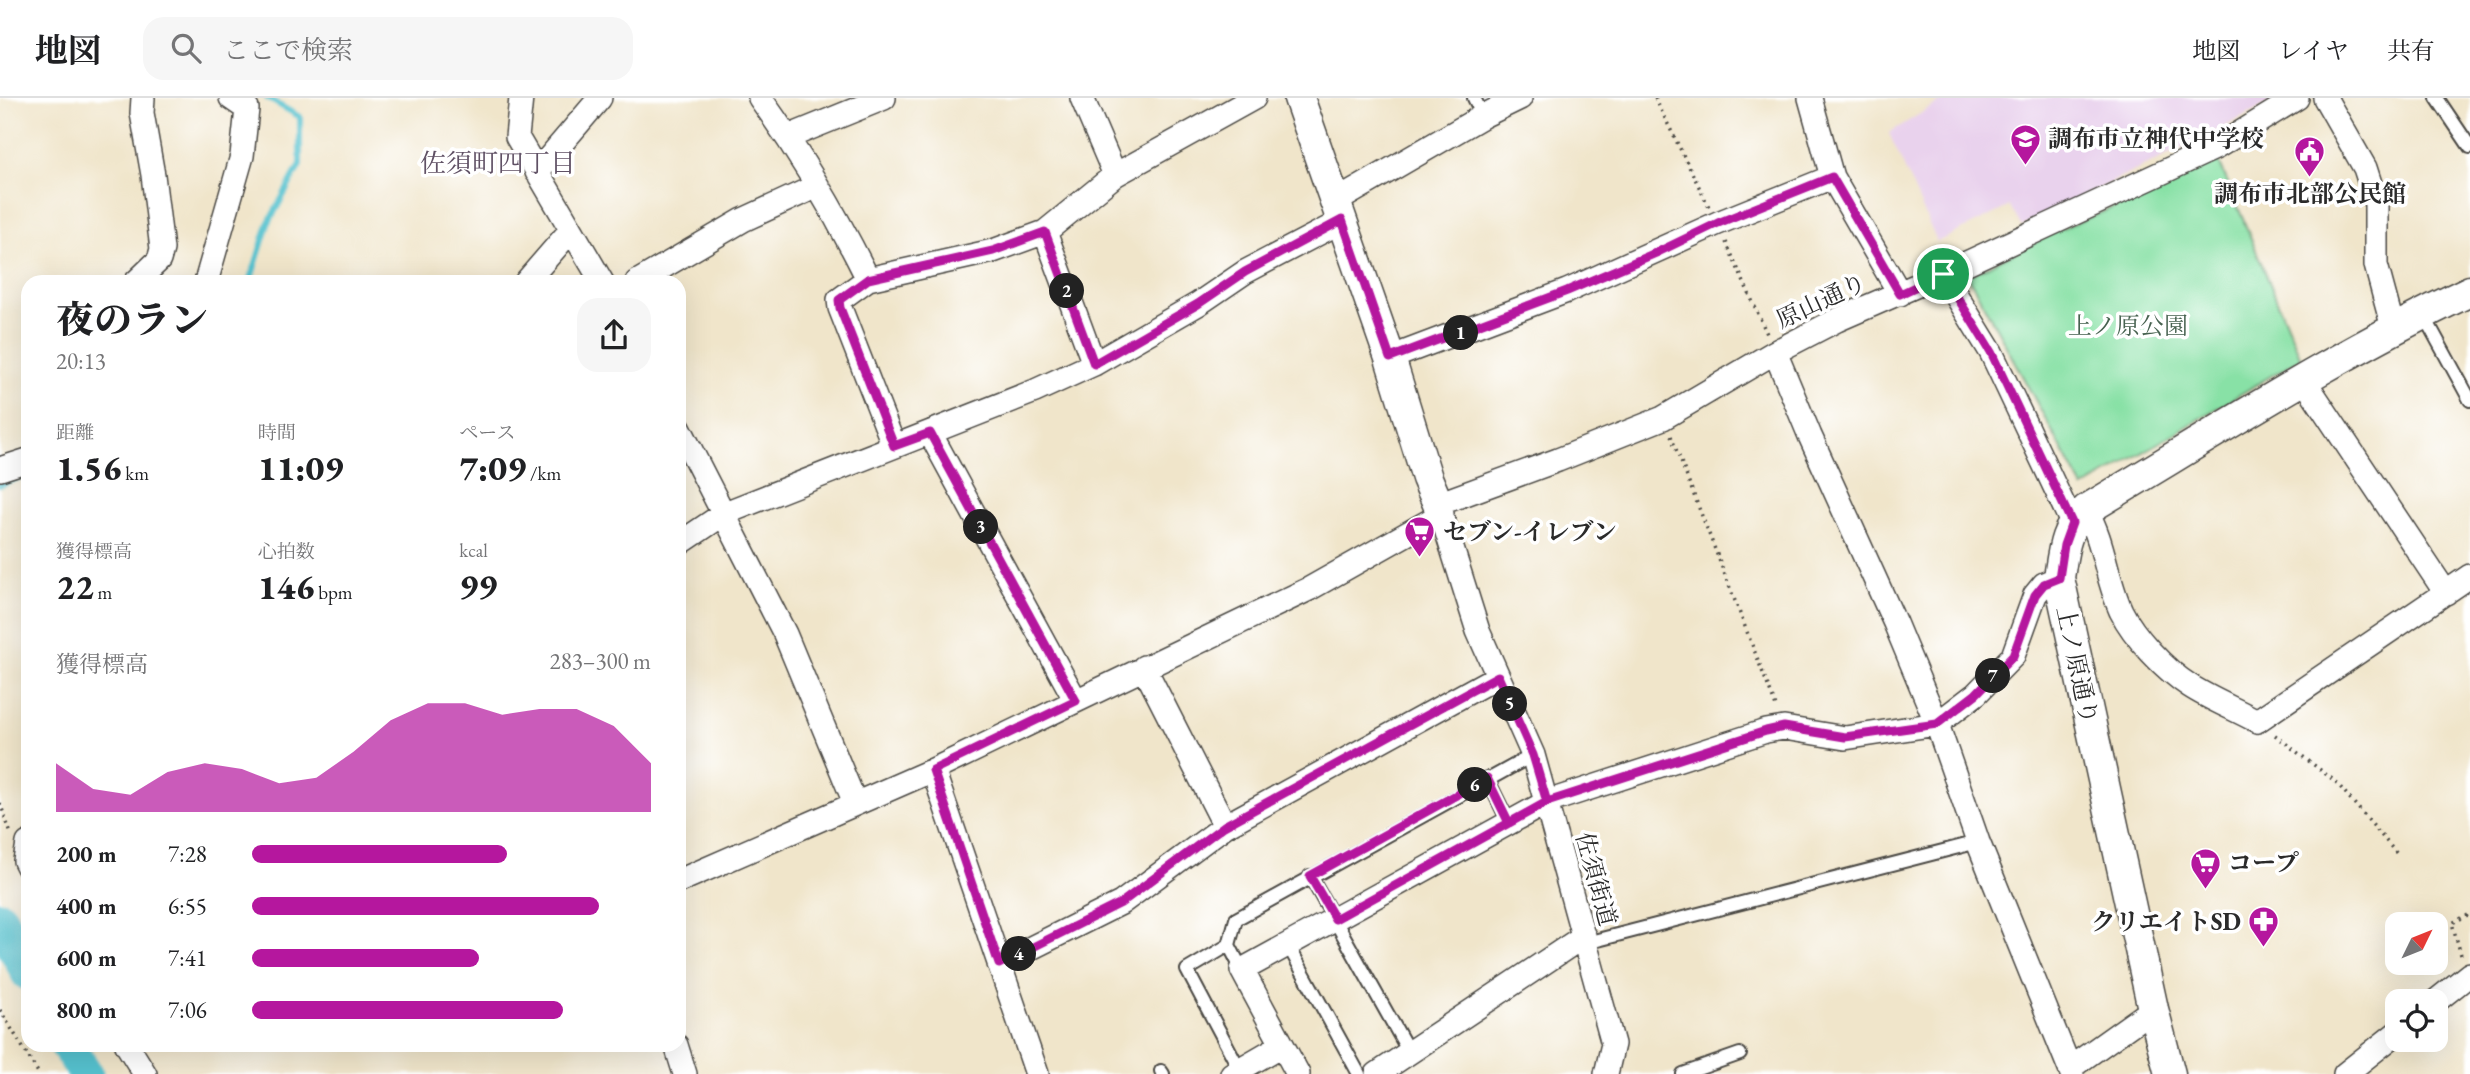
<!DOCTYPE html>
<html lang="ja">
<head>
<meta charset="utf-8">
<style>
  body { margin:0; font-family:"EB Garamond","Noto Serif JP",serif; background:#f6f6f6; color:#202124; height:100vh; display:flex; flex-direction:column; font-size:26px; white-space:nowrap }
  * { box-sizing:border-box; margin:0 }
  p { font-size:23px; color:#757577 }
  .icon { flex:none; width:38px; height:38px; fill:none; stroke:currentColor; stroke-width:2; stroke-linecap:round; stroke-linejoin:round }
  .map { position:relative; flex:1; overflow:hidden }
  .details { position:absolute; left:21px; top:177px; width:665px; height:777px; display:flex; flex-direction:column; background:#fff; border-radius:21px; box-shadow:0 7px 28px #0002 }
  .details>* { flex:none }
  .needle { width:46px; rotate:47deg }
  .fabs { position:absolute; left:2385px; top:814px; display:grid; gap:14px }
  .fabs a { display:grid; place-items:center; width:63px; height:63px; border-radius:14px; background:#fff; box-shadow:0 7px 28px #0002; font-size:35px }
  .pin { position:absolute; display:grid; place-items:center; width:60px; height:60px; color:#fff; margin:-30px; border:4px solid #fff; border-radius:50%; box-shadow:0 2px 7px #0007 }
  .km { position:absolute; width:35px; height:35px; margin:-18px; border-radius:50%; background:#222; color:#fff; font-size:19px; line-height:35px; text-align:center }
  .round { display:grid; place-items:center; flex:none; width:74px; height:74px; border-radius:21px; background:#f6f6f6 }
  .headline { display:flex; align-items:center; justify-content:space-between; height:119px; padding:0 35px }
  h1 { font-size:38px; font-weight:800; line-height:52px }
  .stats { display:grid; grid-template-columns:repeat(3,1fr); gap:10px; height:119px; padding:7px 35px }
  .stats div { display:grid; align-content:center }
  .stats b { font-size:35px; font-weight:800 }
  .stats small { font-size:19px; font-weight:400 }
  .stats p { font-size:19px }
  .chart { height:196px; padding:14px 35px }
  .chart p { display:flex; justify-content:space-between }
  .chart svg { width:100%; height:126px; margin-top:7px; fill:#b5179e; opacity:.7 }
  ul { padding:0 35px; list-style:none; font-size:23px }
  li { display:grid; grid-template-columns:112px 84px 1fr; align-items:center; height:52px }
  li i { height:18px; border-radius:9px; background:#b5179e }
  header { display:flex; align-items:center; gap:42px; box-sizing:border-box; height:98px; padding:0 35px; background:#fff; border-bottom:2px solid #e0e0e0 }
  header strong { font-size:33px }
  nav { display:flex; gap:38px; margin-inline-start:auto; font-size:24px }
  .search { width:490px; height:63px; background:#f6f6f6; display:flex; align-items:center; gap:18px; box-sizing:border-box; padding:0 24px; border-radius:21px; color:#757577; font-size:26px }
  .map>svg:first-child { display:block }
</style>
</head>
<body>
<header>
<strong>地図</strong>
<div class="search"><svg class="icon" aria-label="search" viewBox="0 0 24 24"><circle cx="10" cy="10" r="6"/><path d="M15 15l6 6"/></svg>ここで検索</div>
<nav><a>地図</a><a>レイヤ</a><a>共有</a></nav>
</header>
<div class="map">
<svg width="2470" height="976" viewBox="0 0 2470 976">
  <rect width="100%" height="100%" fill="#fff"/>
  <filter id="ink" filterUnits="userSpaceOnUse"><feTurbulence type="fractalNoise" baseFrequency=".0143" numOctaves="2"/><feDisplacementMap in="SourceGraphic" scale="14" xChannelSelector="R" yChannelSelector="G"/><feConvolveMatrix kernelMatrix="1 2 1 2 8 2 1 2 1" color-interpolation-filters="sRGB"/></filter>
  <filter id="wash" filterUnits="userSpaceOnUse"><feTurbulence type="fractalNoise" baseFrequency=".00686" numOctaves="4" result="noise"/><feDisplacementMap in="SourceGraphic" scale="28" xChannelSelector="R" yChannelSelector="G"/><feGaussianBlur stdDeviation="1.57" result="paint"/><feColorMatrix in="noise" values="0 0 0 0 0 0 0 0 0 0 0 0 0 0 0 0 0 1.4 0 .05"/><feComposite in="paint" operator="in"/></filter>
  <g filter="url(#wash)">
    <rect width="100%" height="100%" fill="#f0e5ca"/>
    <path fill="#e9d2ed" d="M1946,0H2278L2213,35L2021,128L2010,108L1937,144L1889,35Z"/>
    <path fill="#88e1a6" stroke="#5a8668" stroke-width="2" d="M2217,59L2301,260L2083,390L1968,178L2055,134L2159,90Z"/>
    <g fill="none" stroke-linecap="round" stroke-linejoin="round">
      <path stroke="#56c2cf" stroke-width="6" d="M250,184L268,126L300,67V19L267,0
        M0,387L28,376"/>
      <path stroke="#56c2cf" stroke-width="35" d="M0,820L28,875
        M67,947L86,976"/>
    </g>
  </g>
  <g filter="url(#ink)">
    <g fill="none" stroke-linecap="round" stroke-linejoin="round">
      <defs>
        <path id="service" d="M1474,0L1483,18
          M2437,0L2470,49
          M2423,216L2470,302
          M1487,680L1509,725
          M1310,778L1409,954
          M1586,845L1978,744
          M1229,847L1236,821L1533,657
          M1288,847L1359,976
          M1240,972L1187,872L1229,847L1242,872
          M1161,973L1163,976
          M1683,976L1740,956"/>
        <path id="minor" d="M521,0L517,39L602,184
          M760,0C801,57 837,118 868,181
          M1082,0L1115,77
          M1810,0L1832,79L1900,196
          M2325,0L2365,70L2376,104V167L2393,230
          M788,39L884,0
          M537,74L600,0
          M1335,104L1483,18L1520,0
          M1045,134L1094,266
          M1943,176L1991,254L2072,425
          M136,184L159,162L162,151L153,77L142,15L143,0
          M206,184L242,58L247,11L231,0
          M526,184L571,132
          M637,184L743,122L817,88
          M1775,254L1810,338L1895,525L1937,626L1978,744L2072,976
          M1390,260L1567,193L1718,125L1832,79
          M2304,282L2446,495
          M679,329L785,536L855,705
          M930,335L1076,603
          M894,348L840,210L839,202L868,181L993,153L1045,134L1115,77L1254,0
          M0,371L28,362
          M2086,412C2104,443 2106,480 2121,513C2134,539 2165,572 2190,588C2210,601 2235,611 2257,623L2470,478
          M679,446L725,415L1035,293L1094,266L1198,206L1245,174L1342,123
          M1144,569L1225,728
          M933,672L1037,976
          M28,745L25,763L28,769
          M679,783L933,672L1076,603L1309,491L1442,416
          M999,866L1121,805L1225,728L1498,578
          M2436,903L2470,876
          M127,947L145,976
          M676,947L685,976
          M2070,970L2153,911
          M1232,976L1282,947
          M1298,976L1242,872L1547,704L1766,633L1784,630L1845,640L1937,626L1976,596L2013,558L2035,497L2044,486L2059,480
          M1377,976L1584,838
          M1606,976L1613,946L1533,657L1478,533L1438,406L1558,362L1663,320L1775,254L1837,222L1943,176L2217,49L2297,0
          M2345,976L2398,934"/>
        <path id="tertiary" d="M1299,0L1390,260L1427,380L1438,406
          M2170,976L2153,911L2059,480C2063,454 2064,430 2086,412C2212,337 2337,256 2470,193"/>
      </defs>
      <use href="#service" stroke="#494743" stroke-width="16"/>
      <use href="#minor" stroke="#494743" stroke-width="26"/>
      <use href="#tertiary" stroke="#494743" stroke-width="33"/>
      <path stroke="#494743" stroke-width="3.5" stroke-dasharray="2 5" stroke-linecap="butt" d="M1655,0L1709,109
        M1726,144L1767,236
        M1671,338L1777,611
        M2275,637L2336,684L2398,757
        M0,705L11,736
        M2461,857L2452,825L2470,816
        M0,912L39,976"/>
      <use href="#service" stroke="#fff" stroke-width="12"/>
      <use href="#minor" stroke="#fff" stroke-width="23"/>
      <use href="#tertiary" stroke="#fff" stroke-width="30"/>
    </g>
  </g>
  <g fill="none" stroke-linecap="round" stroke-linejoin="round" filter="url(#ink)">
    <defs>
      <path id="route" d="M1943,176L1900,196L1832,79L1718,125L1658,154L1567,193L1390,260L1342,122L1245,174L1198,206L1094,266L1045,134L993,153L868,181L839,202L840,210L894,348L930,335L1076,603L933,672L999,866L1121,805L1224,728L1498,578L1533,657L1547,704L1335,821L1310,778L1487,680L1509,725L1547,704L1766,633L1784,629L1845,639L1937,626L1976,596L2013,558L2035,497L2044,486L2059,480L2064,447L2072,425L1991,254L1943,176"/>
    </defs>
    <use href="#route" stroke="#fff" stroke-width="14"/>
    <use href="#route" stroke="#b5179e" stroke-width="9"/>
  </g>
  <defs>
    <symbol id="school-pin" viewBox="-11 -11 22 30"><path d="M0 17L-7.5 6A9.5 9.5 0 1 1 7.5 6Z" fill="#b5179e" stroke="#fff"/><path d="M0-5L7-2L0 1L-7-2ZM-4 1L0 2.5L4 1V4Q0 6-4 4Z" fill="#fff"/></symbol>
    <symbol id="civic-pin" viewBox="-11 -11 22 30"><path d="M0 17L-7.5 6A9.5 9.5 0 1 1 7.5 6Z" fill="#b5179e" stroke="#fff"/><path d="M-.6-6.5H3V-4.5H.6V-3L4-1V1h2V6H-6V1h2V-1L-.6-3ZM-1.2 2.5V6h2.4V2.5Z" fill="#fff"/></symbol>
    <symbol id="supermarket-pin" viewBox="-11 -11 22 30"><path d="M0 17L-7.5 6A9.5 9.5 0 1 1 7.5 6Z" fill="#b5179e" stroke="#fff"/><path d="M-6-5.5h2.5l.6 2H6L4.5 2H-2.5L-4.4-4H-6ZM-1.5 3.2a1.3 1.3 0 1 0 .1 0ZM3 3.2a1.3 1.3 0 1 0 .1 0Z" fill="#fff"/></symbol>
    <symbol id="pharmacy-pin" viewBox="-11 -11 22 30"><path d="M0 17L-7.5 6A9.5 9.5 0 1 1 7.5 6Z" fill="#b5179e" stroke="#fff"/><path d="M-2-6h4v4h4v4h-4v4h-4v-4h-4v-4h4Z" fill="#fff"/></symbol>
  </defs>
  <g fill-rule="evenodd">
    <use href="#school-pin" x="2008" y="24" width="35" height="47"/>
    <use href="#civic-pin" x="2292" y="36" width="35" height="47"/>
    <use href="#supermarket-pin" x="1402" y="416" width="35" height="47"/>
    <use href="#supermarket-pin" x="2188" y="748" width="35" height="47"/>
    <use href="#pharmacy-pin" x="2246" y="806" width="35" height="47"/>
  </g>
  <g text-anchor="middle" stroke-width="7" stroke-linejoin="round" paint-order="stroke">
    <g font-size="24" font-weight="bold" fill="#2b2b2b" stroke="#fff" text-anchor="start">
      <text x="2048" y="49">調布市立神代中学校</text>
      <text x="2310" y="104" text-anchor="middle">調布市北部公民館</text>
      <text x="1443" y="442">セブン-イレブン</text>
      <text x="2228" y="773">コープ</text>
      <text x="2241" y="832" text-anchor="end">クリエイトSD</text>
    </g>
    <g font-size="24" fill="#2b2b2b" stroke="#fff">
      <text transform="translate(1821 203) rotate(-25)" y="8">原山通り</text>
      <text transform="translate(2077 567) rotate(78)" y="8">上ノ原通り</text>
      <text transform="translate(1596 781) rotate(75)" y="8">佐須街道</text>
    </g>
    <g font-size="24" fill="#476250" stroke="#fff">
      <text x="2128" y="236">上ノ原公園</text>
    </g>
    <g font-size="26" fill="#605165" stroke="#fff">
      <text x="498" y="74">佐須町四丁目</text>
    </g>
  </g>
</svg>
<div class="fabs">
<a><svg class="needle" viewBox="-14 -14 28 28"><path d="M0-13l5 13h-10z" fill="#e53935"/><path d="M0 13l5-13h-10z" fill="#757577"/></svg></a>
<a><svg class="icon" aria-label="locate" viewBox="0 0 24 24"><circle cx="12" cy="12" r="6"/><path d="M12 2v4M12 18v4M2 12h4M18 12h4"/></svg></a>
</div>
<div class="pin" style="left:1943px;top:176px;background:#1e9e55"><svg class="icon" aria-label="arrive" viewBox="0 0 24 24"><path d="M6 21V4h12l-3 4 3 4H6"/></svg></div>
<b class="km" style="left:1461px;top:235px">1</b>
<b class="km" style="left:1067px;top:193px">2</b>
<b class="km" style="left:981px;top:429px">3</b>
<b class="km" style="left:1019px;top:856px">4</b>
<b class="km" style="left:1510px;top:606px">5</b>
<b class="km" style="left:1475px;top:687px">6</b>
<b class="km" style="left:1993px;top:578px">7</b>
<section class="details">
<div class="headline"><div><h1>夜のラン</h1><p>20:13</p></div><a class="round"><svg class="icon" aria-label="share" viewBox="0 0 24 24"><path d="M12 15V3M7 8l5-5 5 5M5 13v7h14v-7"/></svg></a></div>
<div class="stats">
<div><p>距離</p><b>1.56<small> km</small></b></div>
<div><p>時間</p><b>11:09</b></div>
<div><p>ペース</p><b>7:09<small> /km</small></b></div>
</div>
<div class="stats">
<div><p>獲得標高</p><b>22<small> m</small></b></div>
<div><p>心拍数</p><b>146<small> bpm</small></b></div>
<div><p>kcal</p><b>99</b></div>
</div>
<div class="chart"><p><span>獲得標高</span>283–300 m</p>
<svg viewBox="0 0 160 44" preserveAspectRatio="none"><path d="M0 44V27L10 36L20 38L30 30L40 27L50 29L60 34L70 32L80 23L90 12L100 6L110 6L120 10L130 8L140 8L150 14L160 27V44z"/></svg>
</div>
<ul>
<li><b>200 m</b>7:28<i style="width:64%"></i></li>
<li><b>400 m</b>6:55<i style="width:87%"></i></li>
<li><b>600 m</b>7:41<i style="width:57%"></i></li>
<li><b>800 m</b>7:06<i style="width:78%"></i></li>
</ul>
</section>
</div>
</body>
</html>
